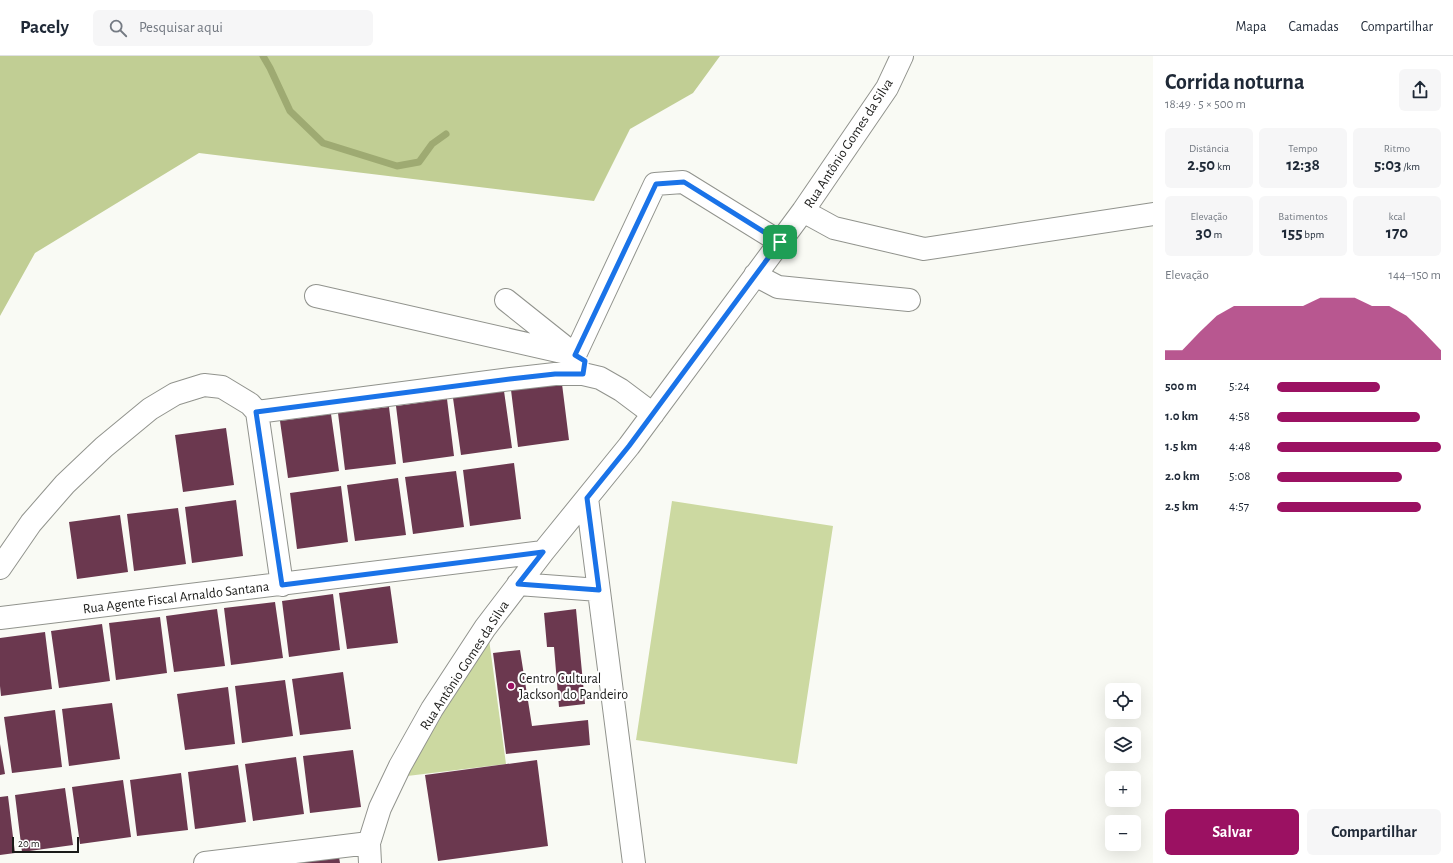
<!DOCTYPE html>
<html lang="pt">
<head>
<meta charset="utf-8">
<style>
  body { margin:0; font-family:"Alegreya Sans",sans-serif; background:#f6f6f7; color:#1f2937; height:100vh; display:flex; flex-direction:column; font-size:15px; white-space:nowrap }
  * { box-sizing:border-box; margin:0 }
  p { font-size:13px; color:#747a83 }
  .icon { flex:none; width:22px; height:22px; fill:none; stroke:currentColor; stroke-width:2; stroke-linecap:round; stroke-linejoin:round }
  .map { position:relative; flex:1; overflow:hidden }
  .side { display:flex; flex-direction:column; background:#fff; width:300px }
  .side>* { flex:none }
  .controls { position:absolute; left:1105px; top:627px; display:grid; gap:8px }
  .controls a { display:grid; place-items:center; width:36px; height:36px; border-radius:6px; background:#fff; box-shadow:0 4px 16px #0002; font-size:20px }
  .scale { position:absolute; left:12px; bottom:10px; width:67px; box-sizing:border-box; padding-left:4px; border:2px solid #1a1a18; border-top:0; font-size:11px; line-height:14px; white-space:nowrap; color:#1a1a18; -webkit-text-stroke:3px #fff; paint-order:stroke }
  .pin { position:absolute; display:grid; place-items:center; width:34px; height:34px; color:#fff; margin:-17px; border-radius:8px; box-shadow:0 2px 6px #0006 }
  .round { display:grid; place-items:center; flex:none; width:42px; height:42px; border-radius:6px; background:#f6f6f7 }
  .overview { display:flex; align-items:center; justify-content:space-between; height:68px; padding:0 12px }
  h1 { font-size:22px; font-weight:700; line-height:30px }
  .figures { display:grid; grid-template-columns:repeat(3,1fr); gap:6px; height:68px; padding:4px 12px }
  .figures div { display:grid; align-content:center; border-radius:6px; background:#f6f6f7; text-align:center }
  .figures b { font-size:17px; font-weight:700 }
  .figures small { font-size:11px; font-weight:400 }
  .figures p { font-size:11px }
  .chart { height:112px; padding:8px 12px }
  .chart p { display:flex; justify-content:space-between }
  .chart svg { width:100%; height:72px; margin-top:4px; fill:#9b1162; opacity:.7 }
  .cta { display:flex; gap:8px; margin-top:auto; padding:8px 12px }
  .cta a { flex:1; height:46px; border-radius:6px; background:#9b1162; color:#fff; font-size:16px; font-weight:700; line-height:46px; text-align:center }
  .cta a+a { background:#f6f6f7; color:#1f2937 }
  ul { padding:0 12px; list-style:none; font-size:13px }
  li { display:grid; grid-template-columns:64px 48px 1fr; align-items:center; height:30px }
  li i { height:10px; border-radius:5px; background:#9b1162 }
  header { display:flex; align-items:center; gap:24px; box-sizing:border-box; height:56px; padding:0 20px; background:#fff; border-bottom:1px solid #e0e1e3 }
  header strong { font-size:19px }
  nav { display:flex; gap:22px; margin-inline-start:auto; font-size:14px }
  .search { width:280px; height:36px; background:#f6f6f7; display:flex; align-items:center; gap:10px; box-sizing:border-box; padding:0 14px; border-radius:6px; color:#747a83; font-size:15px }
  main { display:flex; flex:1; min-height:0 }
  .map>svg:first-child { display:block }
</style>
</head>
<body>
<header>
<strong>Pacely</strong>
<div class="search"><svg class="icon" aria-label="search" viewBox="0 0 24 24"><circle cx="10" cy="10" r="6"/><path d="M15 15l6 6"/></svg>Pesquisar aqui</div>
<nav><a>Mapa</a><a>Camadas</a><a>Compartilhar</a></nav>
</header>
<main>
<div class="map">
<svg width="1153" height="807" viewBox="0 0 1153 807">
  <rect width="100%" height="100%" fill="#f9faf4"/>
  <path fill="#ccd9a1" d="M672,445L833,470L797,708L636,684Z
    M488,576L506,708L399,721Z"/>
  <path fill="#c1ce94" d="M0,0H720L693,37L630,73L594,145L199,97L35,197L0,260Z"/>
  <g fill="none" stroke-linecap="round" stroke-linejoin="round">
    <path stroke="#9eaa72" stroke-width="7" d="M263,0L270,12L290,55L323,87L397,110L419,106L432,88L446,78"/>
  </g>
  <path fill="#6b384f" d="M562,328L569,384L518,391L511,334Z
    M504,335L512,392L461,399L453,342Z
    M447,343L454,400L403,407L396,350Z
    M389,351L396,408L345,414L338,357Z
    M331,358L339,415L288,422L280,365Z
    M226,372L234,429L183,436L175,379Z
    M514,407L521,463L470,470L463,414Z
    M456,415L464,471L413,478L405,421Z
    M398,422L406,479L355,485L347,429Z
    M341,430L348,486L297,493L290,437Z
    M236,444L243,500L192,507L185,451Z
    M178,452L186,508L134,515L127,458Z
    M120,459L128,516L77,523L69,466Z
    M390,530L398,587L347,593L339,537Z
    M333,538L340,594L289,601L282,545Z
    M275,546L283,602L231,609L224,552Z
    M217,553L225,610L174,616L166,560Z
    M576,553L585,648L559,651L554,591H547L544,557Z
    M160,561L167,617L116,624L109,567Z
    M102,568L110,625L59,632L51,575Z
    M45,576L52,633L1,640L0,630V582Z
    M520,594L532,670L588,664L590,689L506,698L493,597Z
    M343,616L351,673L300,679L292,623Z
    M285,624L293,680L242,687L235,630Z
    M228,631L235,688L185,694L177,638Z
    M112,647L120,703L69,710L62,653Z
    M55,654L62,711L12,717L4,661Z
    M0,688L5,718L0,719Z
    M353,694L361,751L310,757L303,700Z
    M296,701L304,758L253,765L245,708Z
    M537,704L548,790L438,805L425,719Z
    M238,709L246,766L195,773L188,716Z
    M181,717L188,774L137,780L130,724Z
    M123,724L131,781L80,788L72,731Z
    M65,732L73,789L22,796L15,739Z
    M8,740L15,797L0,799V741Z
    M339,801L340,807H300L299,806Z"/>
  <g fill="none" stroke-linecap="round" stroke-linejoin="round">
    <defs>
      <path id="minor" d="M803,155L834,172L924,193L1153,158
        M755,219L778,231L909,244
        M316,240L571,298
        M506,244L575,299L655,128L683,126L780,186
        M257,356L511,323L555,318H583L600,322L621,334L653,358
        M587,442L634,807
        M0,512L31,467L65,428L104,391L150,353L175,338L204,329L222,331L250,348L257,356L282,529
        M518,528L599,534
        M0,562L543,496
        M205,807L369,787
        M370,807L369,787L380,752L400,710L432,653L485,572L543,496L629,390L803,155L887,32L902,0"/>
    </defs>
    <use href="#minor" stroke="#91938d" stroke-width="24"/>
    <use href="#minor" stroke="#fff" stroke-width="22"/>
  </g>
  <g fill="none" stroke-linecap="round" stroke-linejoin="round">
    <defs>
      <path id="route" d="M684,126L780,186L629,390L587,442L599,534L518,528L543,496L282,529L256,356L510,323L555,318H583L585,305L575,299L656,128Z"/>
    </defs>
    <use href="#route" stroke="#fff" stroke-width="8"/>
    <use href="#route" stroke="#1a73e8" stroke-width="5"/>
  </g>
  <circle fill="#9b1162" stroke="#fff" stroke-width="1.5" cx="511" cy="630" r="4"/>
  <g text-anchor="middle" stroke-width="4" stroke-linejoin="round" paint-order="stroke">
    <g font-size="14" fill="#1a1a18" stroke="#fff">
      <text transform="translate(848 87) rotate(-57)" y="5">Rua Antônio Gomes da Silva</text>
      <text transform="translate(176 541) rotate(-7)" y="5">Rua Agente Fiscal Arnaldo Santana</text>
      <text transform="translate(464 609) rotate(-57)" y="5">Rua Antônio Gomes da Silva</text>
    </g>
    <g font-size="14" fill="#1a1a18" stroke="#fff" text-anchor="start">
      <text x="519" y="627">Centro Cultural<tspan x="519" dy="16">Jackson do Pandeiro</tspan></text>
    </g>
  </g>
</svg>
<div class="controls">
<a><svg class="icon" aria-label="locate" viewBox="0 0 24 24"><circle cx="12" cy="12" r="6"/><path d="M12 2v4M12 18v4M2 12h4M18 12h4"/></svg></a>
<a><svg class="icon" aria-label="layers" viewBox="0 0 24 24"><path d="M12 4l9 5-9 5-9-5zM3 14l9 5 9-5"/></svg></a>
<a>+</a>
<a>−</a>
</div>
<div class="scale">20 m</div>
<div class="pin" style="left:780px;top:186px;background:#1e9e55"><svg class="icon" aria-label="arrive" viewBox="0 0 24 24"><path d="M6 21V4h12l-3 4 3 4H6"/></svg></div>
</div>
<section class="side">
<div class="overview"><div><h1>Corrida noturna</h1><p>18:49 · 5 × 500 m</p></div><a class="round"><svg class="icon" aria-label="share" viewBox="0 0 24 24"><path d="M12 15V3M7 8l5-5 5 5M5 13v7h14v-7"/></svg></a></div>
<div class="figures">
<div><p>Distância</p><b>2.50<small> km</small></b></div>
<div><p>Tempo</p><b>12:38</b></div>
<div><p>Ritmo</p><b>5:03<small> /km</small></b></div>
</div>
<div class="figures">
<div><p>Elevação</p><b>30<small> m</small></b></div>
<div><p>Batimentos</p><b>155<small> bpm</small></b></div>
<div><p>kcal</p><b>170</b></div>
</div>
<div class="chart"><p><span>Elevação</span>144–150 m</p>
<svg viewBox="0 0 160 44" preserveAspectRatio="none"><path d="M0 44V38L10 38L20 27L30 17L40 11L50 11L60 11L70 11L80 11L90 6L100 6L110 6L120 11L130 11L140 17L150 27L160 38V44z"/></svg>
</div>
<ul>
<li><b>500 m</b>5:24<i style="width:63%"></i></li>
<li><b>1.0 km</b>4:58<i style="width:87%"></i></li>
<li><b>1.5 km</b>4:48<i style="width:100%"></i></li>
<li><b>2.0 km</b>5:08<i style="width:76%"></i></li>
<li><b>2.5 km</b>4:57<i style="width:88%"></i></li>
</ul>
<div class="cta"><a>Salvar</a><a>Compartilhar</a></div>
</section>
</main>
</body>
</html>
